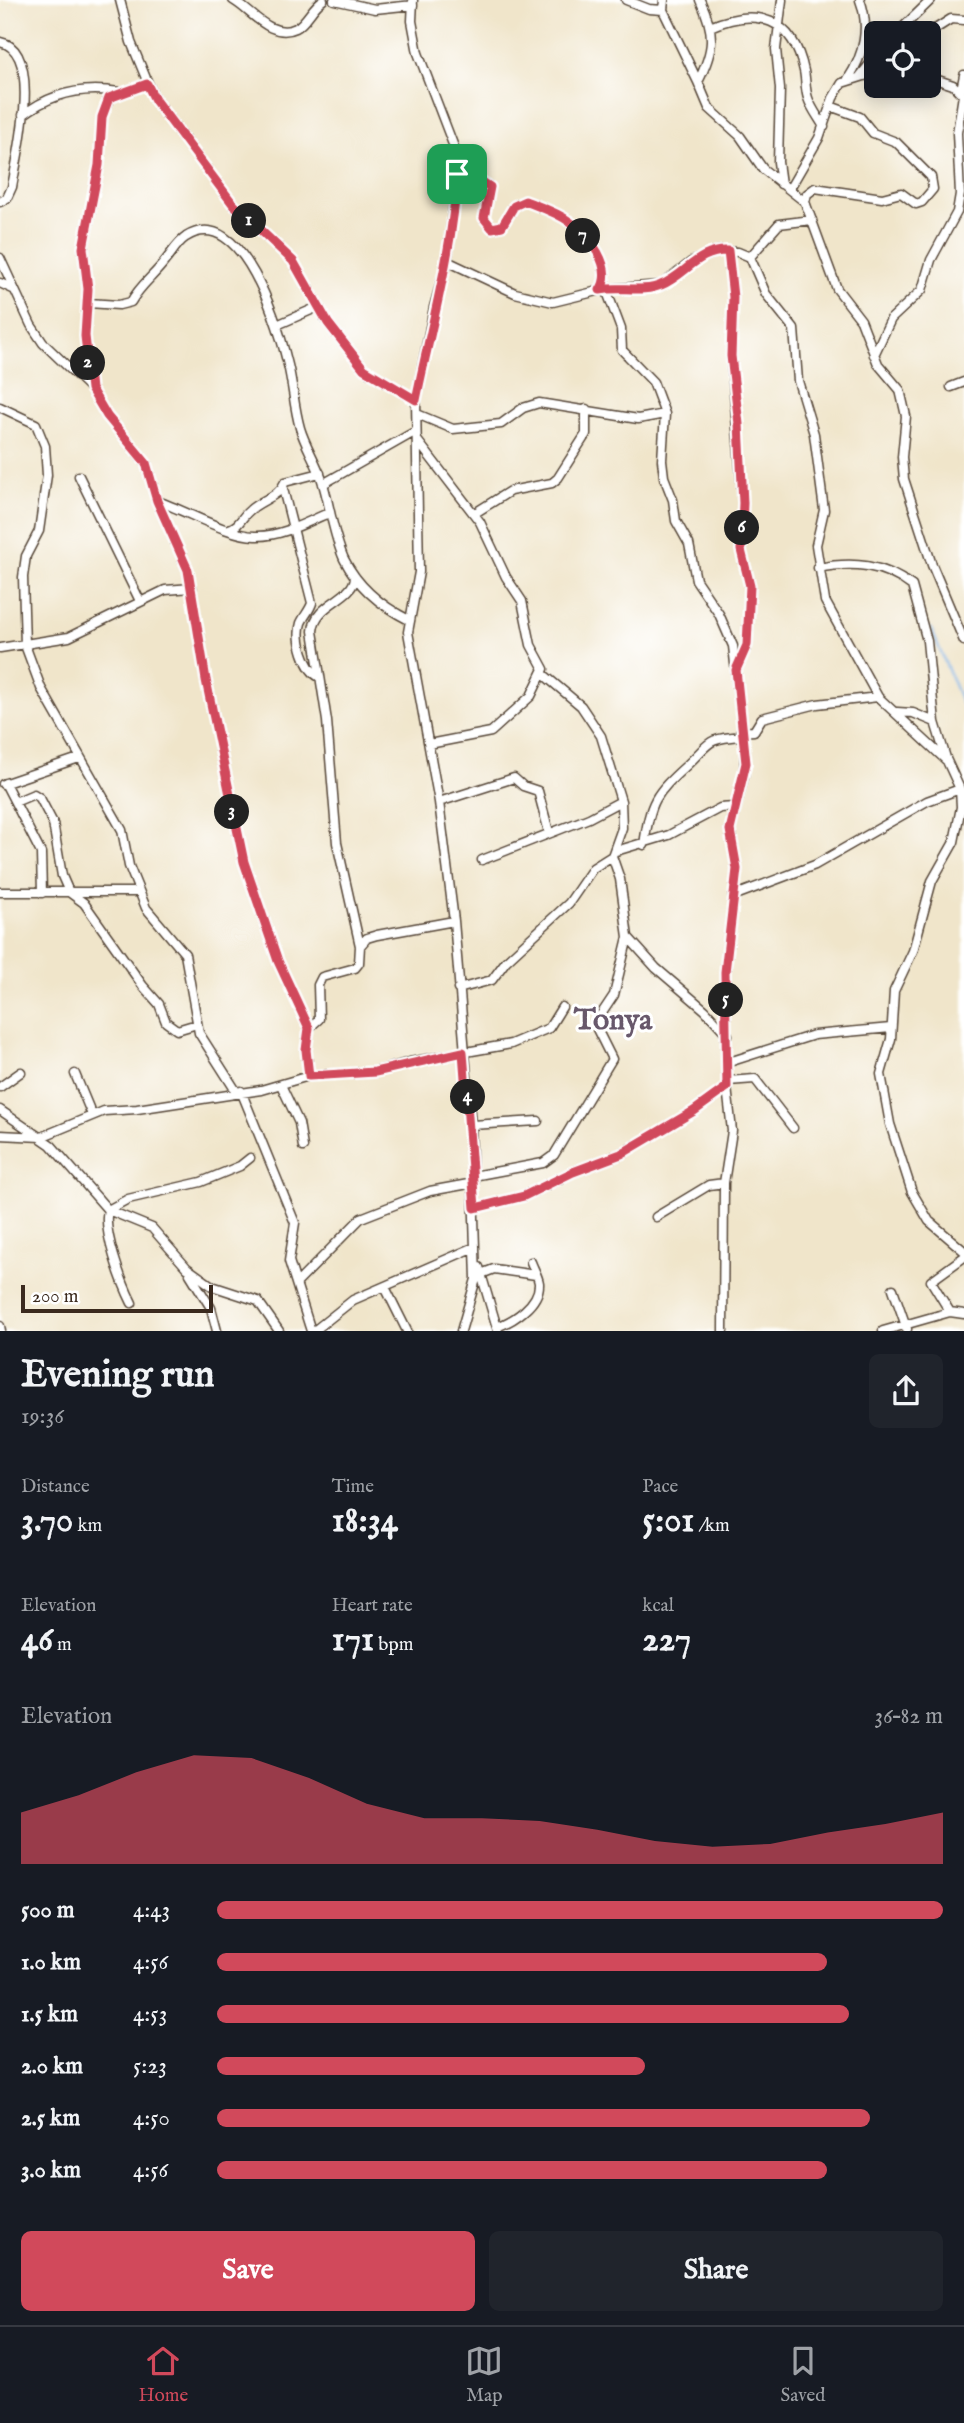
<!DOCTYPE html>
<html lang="en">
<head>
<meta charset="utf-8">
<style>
  body { margin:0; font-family:"IM FELL English",serif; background:#20242c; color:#f1f3f6; height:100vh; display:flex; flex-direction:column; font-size:26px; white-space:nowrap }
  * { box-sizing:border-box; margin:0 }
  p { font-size:23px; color:#9ea1a6 }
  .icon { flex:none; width:38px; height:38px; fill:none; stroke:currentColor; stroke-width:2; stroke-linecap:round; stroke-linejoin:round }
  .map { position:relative; height:1331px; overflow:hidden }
  .drawer { display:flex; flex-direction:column; background:#171b24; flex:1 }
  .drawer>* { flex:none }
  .fabs { position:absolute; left:864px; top:21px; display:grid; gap:14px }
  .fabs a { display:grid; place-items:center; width:77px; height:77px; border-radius:10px; background:#171b24; box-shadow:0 4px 18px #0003; font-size:35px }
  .scale { position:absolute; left:21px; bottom:18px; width:192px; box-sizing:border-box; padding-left:7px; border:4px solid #3b2a1e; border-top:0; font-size:19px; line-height:24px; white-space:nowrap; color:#3b2a1e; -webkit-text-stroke:5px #fff; paint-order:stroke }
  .pin { position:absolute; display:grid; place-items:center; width:60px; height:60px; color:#fff; margin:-30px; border-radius:14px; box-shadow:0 4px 10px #0006 }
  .km { position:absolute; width:35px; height:35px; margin:-18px; border-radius:50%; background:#222; color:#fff; font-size:19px; line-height:35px; text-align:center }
  .round { display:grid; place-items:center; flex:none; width:74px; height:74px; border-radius:10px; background:#20242c }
  .overview { display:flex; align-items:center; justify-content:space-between; height:119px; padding:0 21px }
  h1 { font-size:38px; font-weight:700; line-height:52px }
  .figures { display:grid; grid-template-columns:repeat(3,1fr); gap:10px; height:119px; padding:7px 21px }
  .figures div { display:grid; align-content:center }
  .figures b { font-size:35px; font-weight:700 }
  .figures small { font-size:19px; font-weight:400 }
  .figures p { font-size:19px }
  .chart { height:196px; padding:14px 21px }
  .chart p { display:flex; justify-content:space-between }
  .chart svg { width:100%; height:126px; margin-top:7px; fill:#d1495b; opacity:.7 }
  .cta { display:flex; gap:14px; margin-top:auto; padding:14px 21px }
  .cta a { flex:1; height:80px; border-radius:10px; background:#d1495b; color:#fff; font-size:28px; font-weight:700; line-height:80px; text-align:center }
  .cta a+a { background:#20242c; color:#f1f3f6 }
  ul { padding:0 21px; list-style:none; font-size:23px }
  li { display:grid; grid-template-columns:112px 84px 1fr; align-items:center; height:52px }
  li i { height:18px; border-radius:9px; background:#d1495b }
  .dock { display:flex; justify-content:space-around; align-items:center; height:98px; border-top:2px solid #363941; background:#171b24; font-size:19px; color:#9ea1a6 }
  .dock a { display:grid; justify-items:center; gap:4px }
  .dock .selected { color:#d1495b }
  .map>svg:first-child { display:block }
</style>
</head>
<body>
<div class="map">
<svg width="964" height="1331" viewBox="0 0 964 1331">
  <rect width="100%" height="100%" fill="#fff"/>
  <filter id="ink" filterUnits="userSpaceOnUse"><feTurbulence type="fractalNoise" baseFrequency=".0143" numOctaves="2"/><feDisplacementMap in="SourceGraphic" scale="14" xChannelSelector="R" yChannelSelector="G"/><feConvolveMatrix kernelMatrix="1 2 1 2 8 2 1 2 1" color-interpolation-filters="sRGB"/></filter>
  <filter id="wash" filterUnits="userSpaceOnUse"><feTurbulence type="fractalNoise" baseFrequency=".00686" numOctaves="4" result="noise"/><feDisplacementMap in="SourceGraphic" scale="28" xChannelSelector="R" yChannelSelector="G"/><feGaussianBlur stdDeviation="1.57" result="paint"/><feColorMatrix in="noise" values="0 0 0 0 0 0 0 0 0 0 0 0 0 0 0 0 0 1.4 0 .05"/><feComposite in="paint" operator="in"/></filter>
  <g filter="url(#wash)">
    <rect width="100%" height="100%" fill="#f0e5ca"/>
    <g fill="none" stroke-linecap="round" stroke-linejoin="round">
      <path stroke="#7ab3ea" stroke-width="2" d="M931,628L964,709"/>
    </g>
  </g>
  <g filter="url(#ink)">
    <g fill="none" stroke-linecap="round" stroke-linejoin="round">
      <defs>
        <path id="minor" d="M120,0L131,42L155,100L233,204L293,261L328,323L364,369L416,400
          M233,0C251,10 271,40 296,28C307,22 312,7 323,0
          M334,0L375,9L413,5
          M413,0L412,21L418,53L454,147L457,175L447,261L434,307L416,400L419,572L408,632L439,802L454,921L471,1125L476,1279L461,1331
          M626,0L649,9L663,10
          M664,0L663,10L698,82
          M700,0C716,34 714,50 698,82L709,108L740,136L763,169L805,202L837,289L861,320L878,364L900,390L906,416L902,457L904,479L932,565L964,641
          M710,27C757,7 793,18 804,71C806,80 805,89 808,98C811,108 819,118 824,127
          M897,33L931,0
          M929,33L951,19L964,20
          M0,42C44,50 17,156 12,187L7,198L0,202
          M861,75L877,55
          M929,77L953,85L964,96
          M848,79C864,55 870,27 860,0
          M961,90L964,75
          M23,115C51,93 84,86 119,92
          M457,175L475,177L490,187L484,218L492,228L502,226L514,206L525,201C540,207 557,212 570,222C589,235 615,268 600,290
          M781,184L778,162L780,89L776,49L782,0
          M790,188L819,138L833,98L842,83L877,72
          M805,202L807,194L815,188L882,198L901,193L916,204L922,202L933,189L931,177L896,142L873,133L860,117L830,106
          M728,251L733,297L731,356L743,503L741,550L750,586L747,645L736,670
          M750,257L779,224L812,220
          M0,258L31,325L43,343L91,389L107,416L146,463L157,501L188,570L206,680L244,862L278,961L309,1028L306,1050L309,1076
          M447,261L515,293L553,302L606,289L662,285L691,262L718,251L738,252L750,257L766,294L794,329L798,381L814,434L824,510L816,545L825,601L878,697L947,761L960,789L961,807L954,842L932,881L913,951L894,991L891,1039L881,1074L890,1124L912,1192L929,1221L964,1251
          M0,283L13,289
          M606,289L621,329L622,350L653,382L665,414L662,460L664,477L673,500L676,521L689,544L696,580L719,614L733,646L745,752L744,775L730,830L737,869L725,972L727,1087L732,1131L724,1183L723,1331
          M88,303L119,305L131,302C140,285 154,276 165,261C172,253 177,243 186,237C242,202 279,328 288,365C293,385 294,407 300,428C305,445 315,460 321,477C330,504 332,532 344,559C358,587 381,606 409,620
          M277,325L318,307
          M874,355L891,319L922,290L931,260L957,212L960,194L957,133L963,95
          M951,387L964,382
          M91,389L85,336L88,289L83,249L99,165L102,117L109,98L147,84
          M0,407L36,424L45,446L47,475L39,531L26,556L23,577L25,645L41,688L122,830L129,866L146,908L185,954L199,1033L236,1091
          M417,414L453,429L501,424L523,408L539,403L638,419L665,414
          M417,440L480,522L506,577L522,601L531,645L544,669L531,696L491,732L429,744
          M79,476L140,601
          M323,484L416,431
          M283,489L312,603C310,610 304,616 301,623C296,639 305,669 319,677
          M157,501C185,510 229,536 255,536C280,537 306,523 328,513
          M475,513L510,491L552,483L558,478L586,434V409
          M229,529C241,525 241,517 250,510C262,499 279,497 285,482L320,473
          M818,568C853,561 883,564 912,586L927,641L935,722L946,758
          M0,648L69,637L165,590L192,588
          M897,712L913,713L935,722
          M740,732L754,731L762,718L817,704L878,697
          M5,783L41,853L42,893
          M3,784L79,758
          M15,802L34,794L40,798L53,823L62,876L69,892L84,903L143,986L159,1004L166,1022L177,1030L197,1024
          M439,802L514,778L523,786L538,791L549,832
          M644,845C650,801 655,794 687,765C712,742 704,739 742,736
          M616,851L669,835L720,808L734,807
          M482,860L589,818L621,801
          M0,892H139
          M733,896L815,865L927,801L960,789
          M628,937L656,968L705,1010L728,1035
          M360,946L367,938L377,935L454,921
          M458,989L492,980L506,961L569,903L593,868L612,856L622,828L621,801L601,736L581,706L543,674
          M309,1028L319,1019L318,985L322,977L355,968L359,963L360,946L337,843L327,721L313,631C315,602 353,600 355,577
          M729,1062L814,1035L891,1028
          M75,1074L92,1115
          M728,1081L755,1079L793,1128
          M281,1085L299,1123L303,1147
          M0,1087L21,1072
          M241,1091L295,1223L289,1261L311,1331
          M0,1110L51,1145L108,1210L152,1228L187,1268L212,1286L258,1301L279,1331
          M471,1125L538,1121
          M0,1135L41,1137L104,1111L137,1109L261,1090L309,1076L375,1072L410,1062L511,1044L549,1028L562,1007
          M473,1176L543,1163L554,1155L612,1059L597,1029L600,1016L614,995L628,937L620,879L612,856
          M475,1208L524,1196L573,1172L621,1154L694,1111L727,1087
          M656,1217L709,1185L724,1183
          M479,1267L498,1331
          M190,1274L211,1308L217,1331
          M481,1274L494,1269L536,1275
          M297,1283L361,1218L430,1191L474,1183
          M385,1287L407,1331
          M893,1289L907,1329
          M132,1303C122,1283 102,1230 108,1210L128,1199L201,1182L240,1166L250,1158
          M950,1312L931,1281L964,1257
          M0,1326L1,1331
          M497,1327C513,1321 540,1304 539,1283C538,1276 533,1268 531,1262
          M314,1331L353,1300L475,1247
          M883,1331L950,1312L964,1314"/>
      </defs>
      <use href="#minor" stroke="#564638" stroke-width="11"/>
      <use href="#minor" stroke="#fff" stroke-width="8"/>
    </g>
  </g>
  <g fill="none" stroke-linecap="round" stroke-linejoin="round" filter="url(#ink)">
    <defs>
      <path id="route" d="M147,84L155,100L233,204L293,261L328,323L364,369L416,400C431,326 453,250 457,174L475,177L490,187L484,218L492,228L502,226L514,206L525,201C540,207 557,212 570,222C589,235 615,268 600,290C619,286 643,293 661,285C686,275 697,250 728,251L733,297L731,356L739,424L743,503L741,550L750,586L747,645L736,670L746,763L730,830L737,869L725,972L727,1087L694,1111L621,1154L573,1172L524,1196L475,1208L463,1052L375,1072L309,1076L306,1050L309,1028L278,961L244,862L206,680L188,570L157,501L146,463L107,416L91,389L85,336L88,289L83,248L99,165L102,117L109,98Z"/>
    </defs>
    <use href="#route" stroke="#fff" stroke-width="14"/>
    <use href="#route" stroke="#d1495b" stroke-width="9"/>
  </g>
  <g text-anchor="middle" stroke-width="6" stroke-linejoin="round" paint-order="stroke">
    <g font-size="30" font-weight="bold" fill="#68586b" stroke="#fff">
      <text x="613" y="1029">Tonya</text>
    </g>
  </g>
</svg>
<div class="fabs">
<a><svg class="icon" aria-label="locate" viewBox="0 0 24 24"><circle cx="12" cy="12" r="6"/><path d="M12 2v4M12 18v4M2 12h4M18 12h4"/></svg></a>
</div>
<div class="scale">200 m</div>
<div class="pin" style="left:457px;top:174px;background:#1e9e55"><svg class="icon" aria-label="arrive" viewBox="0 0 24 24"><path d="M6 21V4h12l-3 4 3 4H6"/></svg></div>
<b class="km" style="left:249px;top:221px">1</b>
<b class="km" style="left:88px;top:363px">2</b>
<b class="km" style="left:232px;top:812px">3</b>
<b class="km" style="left:468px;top:1097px">4</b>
<b class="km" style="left:726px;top:1000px">5</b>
<b class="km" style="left:742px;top:528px">6</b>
<b class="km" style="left:583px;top:236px">7</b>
</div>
<section class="drawer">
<div class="overview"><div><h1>Evening run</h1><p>19:36</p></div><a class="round"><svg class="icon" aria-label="share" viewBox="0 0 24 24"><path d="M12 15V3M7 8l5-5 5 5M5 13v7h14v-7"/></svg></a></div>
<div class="figures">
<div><p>Distance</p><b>3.70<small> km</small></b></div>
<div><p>Time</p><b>18:34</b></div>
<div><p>Pace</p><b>5:01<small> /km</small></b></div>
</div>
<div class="figures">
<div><p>Elevation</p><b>46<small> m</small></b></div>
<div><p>Heart rate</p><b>171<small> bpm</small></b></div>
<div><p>kcal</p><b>227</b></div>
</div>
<div class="chart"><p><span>Elevation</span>36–82 m</p>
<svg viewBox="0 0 160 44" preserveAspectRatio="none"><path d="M0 44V26L10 20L20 12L30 6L40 7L50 14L60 23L70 28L80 28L90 29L100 32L110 36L120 38L130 37L140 33L150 30L160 26V44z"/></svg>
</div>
<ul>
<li><b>500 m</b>4:43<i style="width:100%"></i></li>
<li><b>1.0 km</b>4:56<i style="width:84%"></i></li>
<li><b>1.5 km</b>4:53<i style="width:87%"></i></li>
<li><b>2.0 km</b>5:23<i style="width:59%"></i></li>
<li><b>2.5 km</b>4:50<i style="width:90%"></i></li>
<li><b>3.0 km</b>4:56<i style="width:84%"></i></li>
</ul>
<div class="cta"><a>Save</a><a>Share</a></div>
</section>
<nav class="dock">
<a class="selected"><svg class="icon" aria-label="home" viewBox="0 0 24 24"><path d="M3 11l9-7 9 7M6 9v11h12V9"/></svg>Home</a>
<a><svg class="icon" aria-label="map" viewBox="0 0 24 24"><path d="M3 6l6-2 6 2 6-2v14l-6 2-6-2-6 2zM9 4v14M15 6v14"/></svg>Map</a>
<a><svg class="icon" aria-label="saved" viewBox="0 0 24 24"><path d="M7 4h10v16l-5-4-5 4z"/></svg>Saved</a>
</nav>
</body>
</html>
